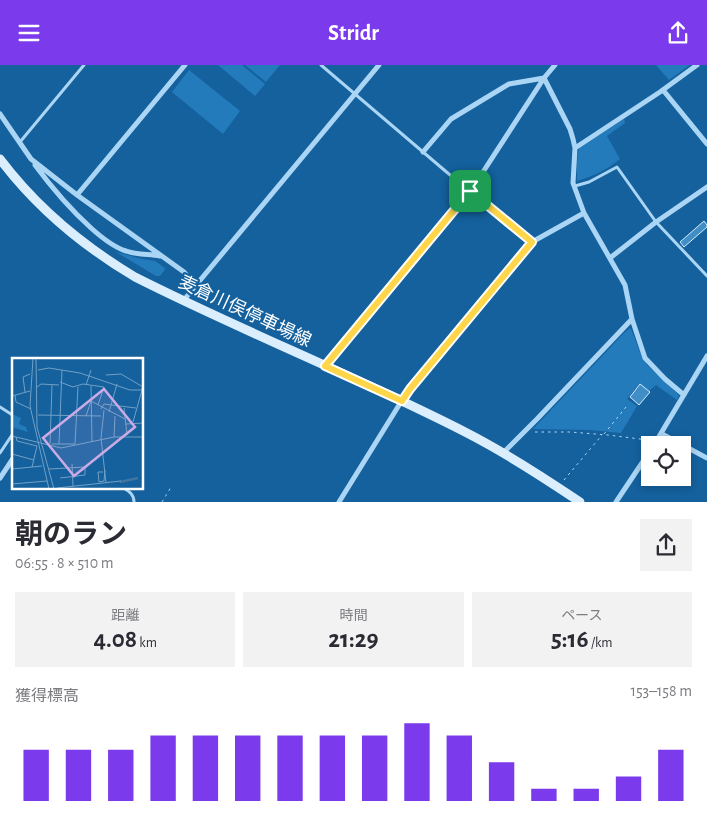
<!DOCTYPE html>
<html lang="ja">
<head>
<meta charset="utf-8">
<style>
  body { margin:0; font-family:"Alegreya Sans","Noto Sans JP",sans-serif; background:#f2f2f3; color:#2b2b33; height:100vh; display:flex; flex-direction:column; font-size:19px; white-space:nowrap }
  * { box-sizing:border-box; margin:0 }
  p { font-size:16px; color:#7c7c81 }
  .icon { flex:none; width:28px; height:28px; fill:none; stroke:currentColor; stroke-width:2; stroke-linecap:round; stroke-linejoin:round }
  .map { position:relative; height:437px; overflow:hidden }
  .drawer { display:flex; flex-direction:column; background:#fff; flex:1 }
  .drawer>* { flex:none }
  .fabs { position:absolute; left:641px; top:371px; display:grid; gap:10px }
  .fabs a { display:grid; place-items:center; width:50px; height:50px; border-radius:0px; background:#fff; box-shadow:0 2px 8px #0003; font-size:25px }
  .pin { position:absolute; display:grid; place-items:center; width:42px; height:42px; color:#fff; margin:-21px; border-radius:10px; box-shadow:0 2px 8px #0006 }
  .round { display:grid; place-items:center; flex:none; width:52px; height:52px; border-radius:0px; background:#f2f2f3 }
  .head { display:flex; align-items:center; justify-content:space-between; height:85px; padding:0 15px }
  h1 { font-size:28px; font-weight:700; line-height:38px }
  .figures { display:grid; grid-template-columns:repeat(3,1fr); gap:8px; height:85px; padding:5px 15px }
  .figures div { display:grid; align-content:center; border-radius:0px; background:#f2f2f3; text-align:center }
  .figures b { font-size:25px; font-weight:700 }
  .figures small { font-size:14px; font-weight:400 }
  .figures p { font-size:14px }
  .chart { height:140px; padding:10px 15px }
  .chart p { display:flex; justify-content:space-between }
  .chart svg { width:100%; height:90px; margin-top:5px; stroke:#7c3aed; stroke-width:6 }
  header { display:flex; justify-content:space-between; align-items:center; height:65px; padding:0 15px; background:#7c3aed; color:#fff; font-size:22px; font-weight:700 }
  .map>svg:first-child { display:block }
</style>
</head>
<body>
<header><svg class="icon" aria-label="menu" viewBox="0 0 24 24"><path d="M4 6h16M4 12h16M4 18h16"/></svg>Stridr<svg class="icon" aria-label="share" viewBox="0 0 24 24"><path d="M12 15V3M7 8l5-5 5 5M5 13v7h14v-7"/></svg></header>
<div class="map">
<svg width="707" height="437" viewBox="0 0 707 437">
  <rect width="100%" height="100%" fill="#14619e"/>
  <path fill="#237bbb" d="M218,0H242L265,19L255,31Z
    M245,0H280L266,17Z
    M656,0H690L669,15Z
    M189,5L240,46L223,69L172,27Z
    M624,54L625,58L607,71L620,94C606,105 594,111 577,116V96L579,83Z
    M116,187L142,194L155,196L165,203L164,206L160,211H156Z
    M630,263L631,264L640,287L647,300L677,328L679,331L677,335L656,320L649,326L639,319L627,334L637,341L621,368L590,365L533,364L623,269Z"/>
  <path fill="#418dc6" stroke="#d4ecfd" d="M704,156L707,160V162L684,182L680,177Z
    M640,319L650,327L639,340L630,332Z"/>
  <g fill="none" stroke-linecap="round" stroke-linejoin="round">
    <path stroke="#abd5f4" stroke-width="1" stroke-dasharray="2.5 4" stroke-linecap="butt" d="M535,367H570L608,370L648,375
      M604,369L626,342
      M564,415L602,370
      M162,437L171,422"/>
    <path stroke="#abd5f4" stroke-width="3" d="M321,0L470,127L532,177
      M20,77L84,0
      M575,121L589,117L617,102L656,157L707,211
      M0,342L14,351
      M0,388L14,367
      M124,423C130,427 134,430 134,437"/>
    <path stroke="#abd5f4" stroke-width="5" d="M663,25L707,79
      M0,49L31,94L77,130L184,207C189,212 191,217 192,225
      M575,83L660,27L697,0
      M423,87L451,54L509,19L544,13L570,64L573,74L575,83L573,118L584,148L625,220L632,254L645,293L665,314L684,330
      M35,100C52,123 70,144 91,163C101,172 113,182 126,186C137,190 149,189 160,191
      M77,130L185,0
      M610,193L656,157L707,122
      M184,235L192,225L379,0
      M325,301L470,127L544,13L555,0
      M662,369L707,393
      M654,380L707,291
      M503,388L537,354L632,254
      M0,413L14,392
      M339,437L409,324L528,181L532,177L584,148
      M616,437L650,386"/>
    <path stroke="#dbeefd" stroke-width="9" d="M0,94C37,143 83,181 135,212C244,267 358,312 467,368C506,388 543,412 580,437"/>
  </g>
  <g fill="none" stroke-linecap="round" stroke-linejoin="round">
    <defs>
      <path id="route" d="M470,126L532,177L410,324L402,336L325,301Z"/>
    </defs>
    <use href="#route" stroke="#fff" stroke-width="10"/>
    <use href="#route" stroke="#ffd54a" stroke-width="6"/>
  </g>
  <g text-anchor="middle" stroke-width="4.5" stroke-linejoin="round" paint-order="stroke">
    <g font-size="18" fill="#fff" stroke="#14619e">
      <text transform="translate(245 246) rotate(25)" y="6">麦倉川俣停車場線</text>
    </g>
  </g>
  <g transform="translate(12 293)">
    <rect width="131" height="131" fill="#14619e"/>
    <path d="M0,56L9,60L7,66L14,69L16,74L0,69Z" fill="#237bbb"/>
    <path fill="none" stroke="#4076a1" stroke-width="2.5" d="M108,124L126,120"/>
    <path fill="none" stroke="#72a0c5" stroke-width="1" d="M21,0L18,48L37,131M24,0L25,69L42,131M26,12L37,10L68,15L118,32H132M94,17L109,16L131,29L129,32M48,24L61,29L71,26L92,29M74,27L79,12M79,28L80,84M25,29L29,26L47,27M13,34L11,19L18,16M3,37L4,44L19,51M0,38L18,33M86,47L92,29M112,50L115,77M89,51L92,46L124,50M92,52L89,80L94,125M97,54L105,26M26,57L89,58M74,58L79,43L113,61M121,64L130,32M114,66L132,65M0,78L49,90L102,79H132M4,79L5,83L25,88L20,109M102,79L103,58M38,86L40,27M40,86H63M47,86L50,12M63,86L66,29M0,96L22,102M60,106L61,128M0,111L30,108M37,111L73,109V117L48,120M91,114H86L87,124L92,123L93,112M0,126L35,123M45,130L109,123"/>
    <path fill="#caabe5" fill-opacity="0.15" stroke="#caabe5" stroke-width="2.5" d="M92,31L123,69L62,118L31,80Z"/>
    <rect width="131" height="131" fill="none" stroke="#fff" stroke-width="2.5"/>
  </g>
</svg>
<div class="fabs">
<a><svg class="icon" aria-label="locate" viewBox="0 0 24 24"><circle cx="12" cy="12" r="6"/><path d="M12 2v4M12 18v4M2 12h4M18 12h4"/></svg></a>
</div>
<div class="pin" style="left:470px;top:126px;background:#1e9e55"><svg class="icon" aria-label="arrive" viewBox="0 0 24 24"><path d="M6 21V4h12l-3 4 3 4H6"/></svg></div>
</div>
<section class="drawer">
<div class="head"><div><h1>朝のラン</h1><p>06:55 · 8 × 510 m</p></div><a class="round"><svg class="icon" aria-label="share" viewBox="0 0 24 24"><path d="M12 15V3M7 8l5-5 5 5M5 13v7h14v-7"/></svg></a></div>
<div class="figures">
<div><p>距離</p><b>4.08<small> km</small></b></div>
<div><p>時間</p><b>21:29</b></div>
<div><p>ペース</p><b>5:16<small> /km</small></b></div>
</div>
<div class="chart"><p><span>獲得標高</span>153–158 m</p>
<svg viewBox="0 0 160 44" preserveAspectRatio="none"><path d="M5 44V19M15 44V19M25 44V19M35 44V12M45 44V12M55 44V12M65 44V12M75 44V12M85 44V12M95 44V6M105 44V12M115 44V25M125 44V38M135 44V38M145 44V32M155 44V19"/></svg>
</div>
</section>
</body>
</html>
